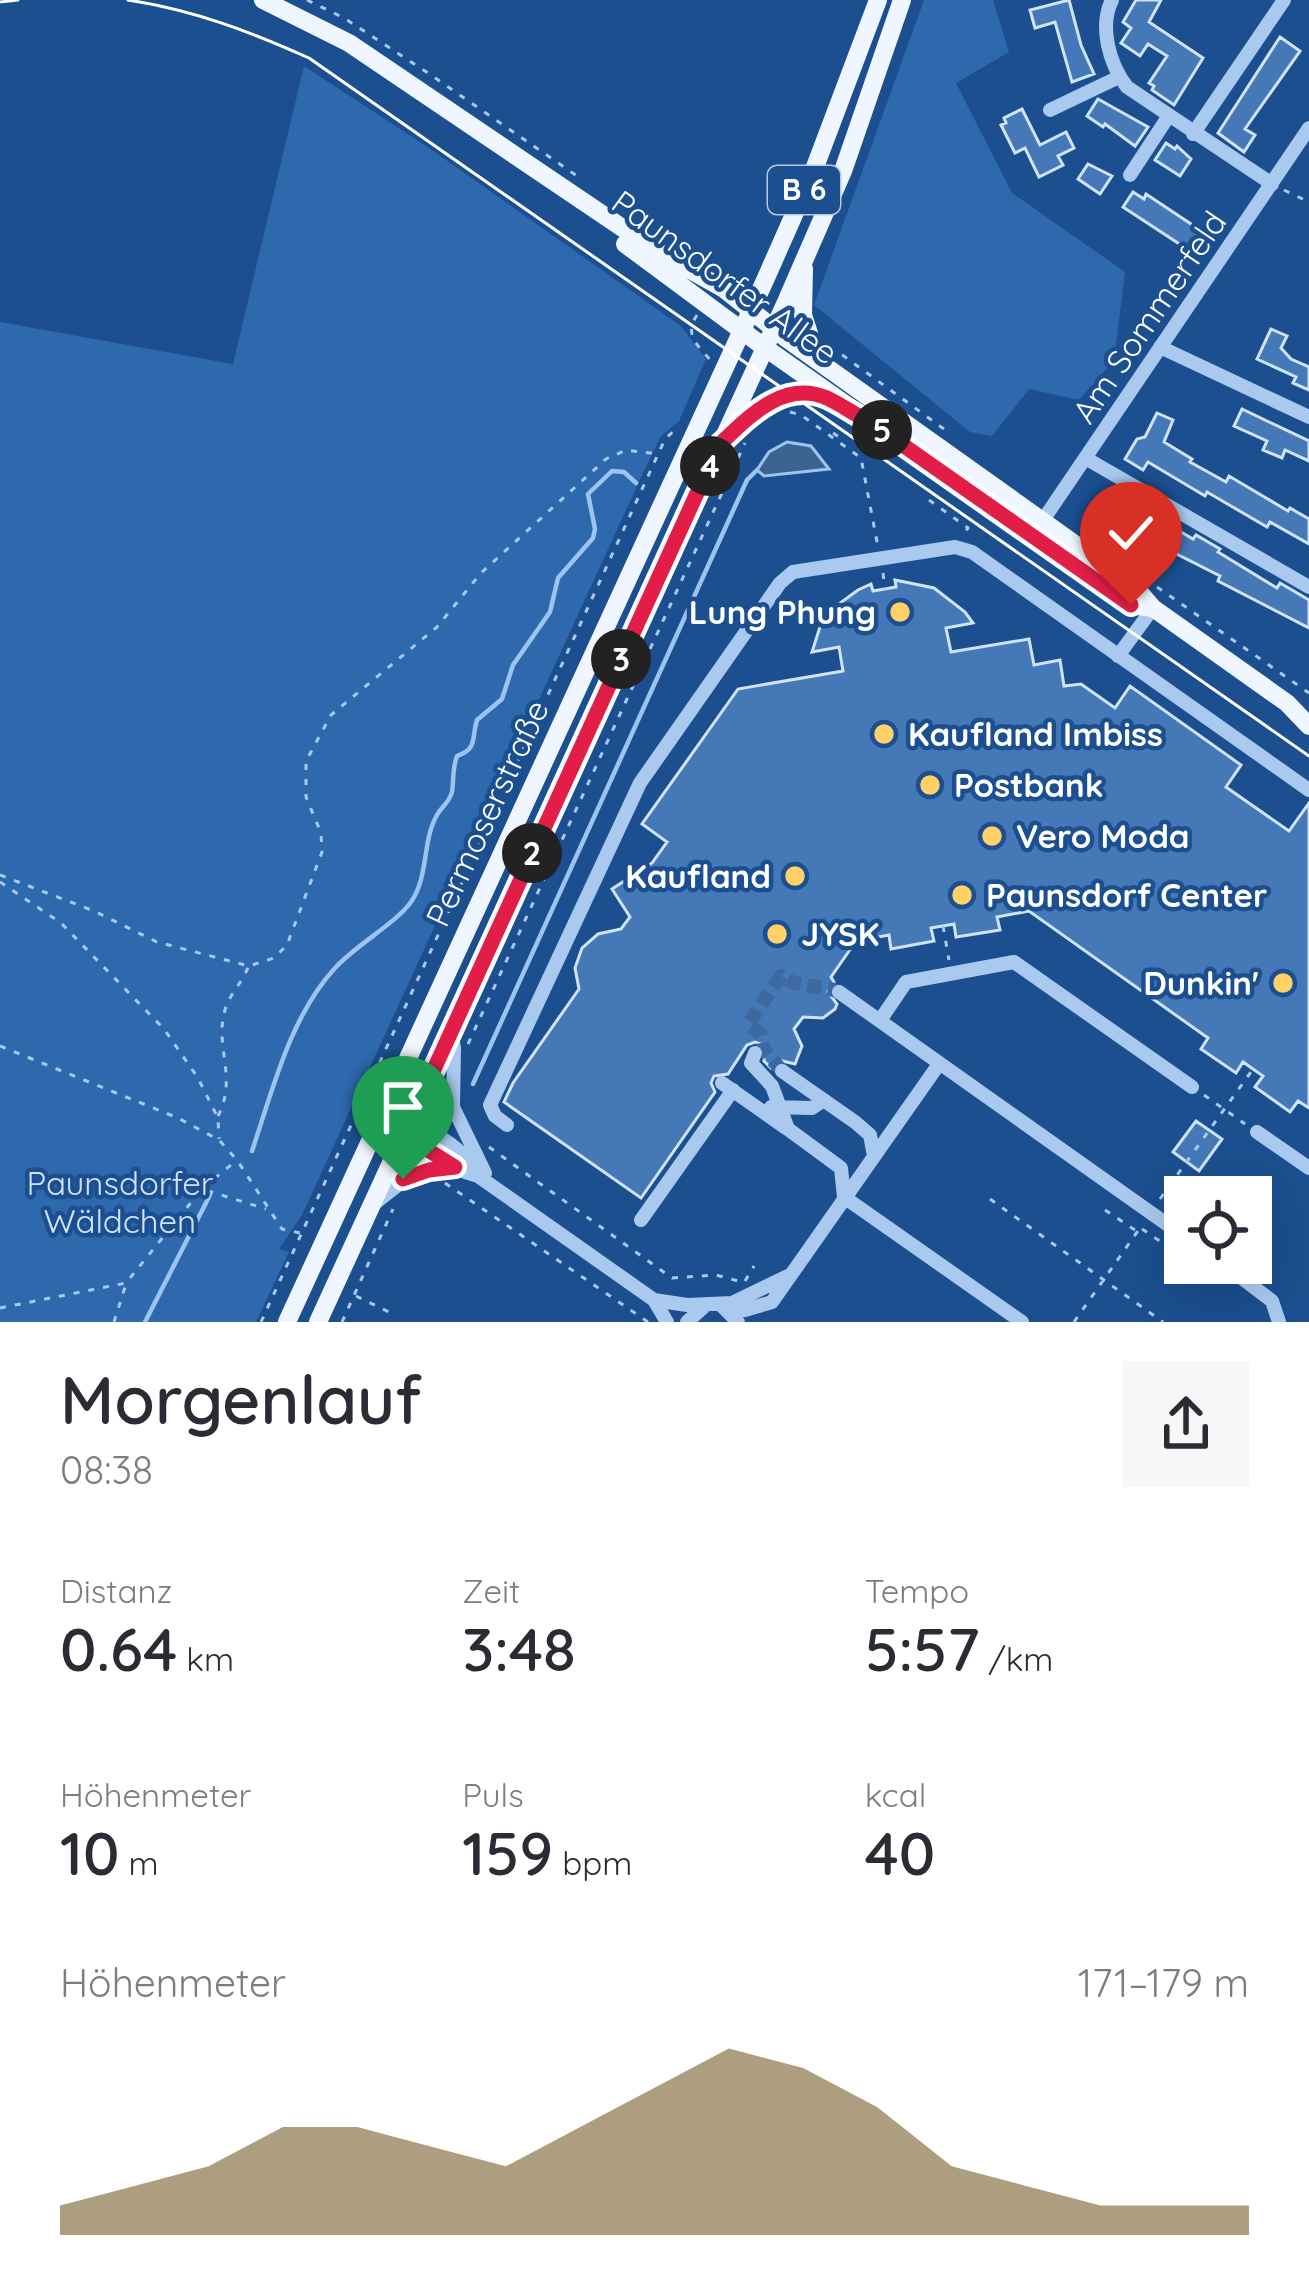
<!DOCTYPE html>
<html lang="de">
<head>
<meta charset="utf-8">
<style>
  body { margin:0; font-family:Quicksand,sans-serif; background:#f7f7f7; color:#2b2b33; height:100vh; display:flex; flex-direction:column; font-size:45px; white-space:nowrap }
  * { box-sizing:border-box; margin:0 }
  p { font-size:39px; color:#7c7c81 }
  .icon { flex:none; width:66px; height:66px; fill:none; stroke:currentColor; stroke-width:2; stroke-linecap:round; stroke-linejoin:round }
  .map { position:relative; height:1322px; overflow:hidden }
  .drawer { display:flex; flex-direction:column; background:#fff; flex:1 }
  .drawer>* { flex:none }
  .fabs { position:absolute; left:1164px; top:1176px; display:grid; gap:24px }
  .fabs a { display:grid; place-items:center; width:108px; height:108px; border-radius:0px; background:#fff; box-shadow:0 12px 48px #0002; font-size:60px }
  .pin { position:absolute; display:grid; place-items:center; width:102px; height:102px; color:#fff; margin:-123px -51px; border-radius:50% 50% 50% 0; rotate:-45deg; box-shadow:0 0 12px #0007 }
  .pin .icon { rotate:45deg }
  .km { position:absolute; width:60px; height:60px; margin:-30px; border-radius:50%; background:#222; color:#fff; font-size:33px; line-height:60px; text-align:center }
  .round { display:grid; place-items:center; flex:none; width:126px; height:126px; border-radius:0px; background:#f7f7f7 }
  .head { display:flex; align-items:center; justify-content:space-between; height:204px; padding:0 60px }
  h1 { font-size:66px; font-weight:600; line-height:90px }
  .figures { display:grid; grid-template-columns:repeat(3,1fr); gap:18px; height:204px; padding:12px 60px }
  .figures div { display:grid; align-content:center }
  .figures b { font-size:60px; font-weight:600 }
  .figures small { font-size:33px; font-weight:400 }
  .figures p { font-size:33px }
  .chart { height:336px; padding:24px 60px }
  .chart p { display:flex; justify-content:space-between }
  .chart svg { width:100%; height:216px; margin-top:12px; fill:#8a764a; opacity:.7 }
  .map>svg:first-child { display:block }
</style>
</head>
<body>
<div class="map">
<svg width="1309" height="1322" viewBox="0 0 1309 1322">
  <rect width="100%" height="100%" fill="#1b4f8f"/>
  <path fill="#2e69ad" d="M924,0H993L1009,52L956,83L1012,193L1125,272L1114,360L1079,400L1029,389L992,436L970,432L814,305Z
    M304,66L429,148L681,326L706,359L679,421L661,436L644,471L302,1215L279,1249L289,1252L256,1322H0V322L233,364Z"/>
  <path fill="#3c6290" stroke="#9cc4f0" stroke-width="3" d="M787,442L811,446L829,469L764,476L757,470L769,452Z"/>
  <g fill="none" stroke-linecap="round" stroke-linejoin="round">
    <path stroke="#9cc4f0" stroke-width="4.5" d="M473,1084L747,480L757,470
      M252,1151C273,1089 290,1017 335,968C357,944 395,924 411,902C429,876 422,841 437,815C442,806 449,803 452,792C454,780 452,769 457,756C478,748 471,740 477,720L502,699L513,665L550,612L558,578L593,538L595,529L588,494L612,471L624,472L636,483
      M145,1322L210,1195"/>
  </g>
  <path fill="#4478b7" stroke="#cfe3fa" stroke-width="3" d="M1069,0L1081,45L1094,74L1072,82L1055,22L1035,28L1030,10Z
    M1136,0H1161L1149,22L1203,58L1174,105L1152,90L1154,86L1149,83L1167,56L1148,44L1140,56L1121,43L1131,28L1123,22Z
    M1280,37L1300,51L1245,129L1255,135L1244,152L1218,133Z
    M1098,99L1148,127L1135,146L1105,124L1103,127L1087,116Z
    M1022,109L1040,145L1066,132L1074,148L1058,156L1063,165L1039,177L1025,148L1015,153L1001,125L1006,123L1004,118Z
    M1166,143L1175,149L1177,146L1191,159L1180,176L1155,160Z
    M1088,164L1112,176L1100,194L1078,179Z
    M1133,192L1144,199L1146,194L1200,230L1187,249L1123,207Z
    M1271,329L1287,336L1281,348L1291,359L1309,367V390L1293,383L1296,377L1257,359Z
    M1242,409L1309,441V461L1285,450L1282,458L1263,450L1267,441L1234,426Z
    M1157,413L1173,420L1164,442L1192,459L1190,462L1226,482L1229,476L1288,511L1290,508L1309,519V544L1270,522L1267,527L1207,492L1205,496L1148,462L1143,470L1125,459L1137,439L1145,437Z
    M1110,490L1138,508L1140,504L1156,513L1154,516L1193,539L1196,535L1220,549L1218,552L1277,588L1280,583L1309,600V628L1218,581L1220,576L1157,544L1159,540L1114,513L1111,519L1098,511Z
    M895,580L934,588L965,612L973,623L946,628L951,652L1029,639L1034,665L1060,660L1064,686L1081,684L1115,708L1130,686L1241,765L1226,787L1289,831L1309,803V1108L1298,1101L1290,1112L1255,1087L1263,1076L1243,1062L1236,1073L1201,1049L1208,1038L1029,911L997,917L1000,930L956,937L954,924L931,928L934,941L891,949L889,935L856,941L831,977L834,982L828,992L837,1004L835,1009L823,1018L803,1017L794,1029L802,1046L795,1064L778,1060L771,1068L764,1061L763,1045L755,1042L747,1045L728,1074L714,1076L711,1083L715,1092L641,1198L504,1102L513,1083L579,989L575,968L582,948L598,934L621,929L630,917L612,889L652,863L667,842L642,824L738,689L843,671L839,647L812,652L820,627L836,606L858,590L871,584L873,591L896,587Z
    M1196,1121L1222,1139L1199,1171L1173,1152Z"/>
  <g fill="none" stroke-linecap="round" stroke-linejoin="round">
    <path stroke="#3d69a0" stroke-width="14" stroke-dasharray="14 7" stroke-linecap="butt" d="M782,1071L764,1050L761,1034L748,1024L781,976C803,991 816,982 839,992"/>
    <path stroke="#a9c9ee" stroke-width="3" stroke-dasharray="6 9" stroke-linecap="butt" d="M307,0L344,18L425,71L577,176
      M1284,190L1309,202
      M729,274L748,280
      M697,315C683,336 699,346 712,362
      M830,346L948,432
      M790,412L801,415L861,458L878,547
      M833,433L839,437
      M929,500L968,528L962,536
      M883,573L885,589
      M1157,587L1309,693
      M0,875L94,911L157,942L249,966L274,958L287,945L322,852L321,833L306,797V761L331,715L437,627L481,573L606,459L626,450L657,454
      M0,882L61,923L164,1029L198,1078L218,1118L219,1139
      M943,926L949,960
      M468,1044L745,443
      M0,1046L178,1118L219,1140L237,1160L282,1229L300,1233
      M1204,1095L1245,1124
      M218,1116C238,1078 214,1046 225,1010C230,993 243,982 248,967
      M489,1147L672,1278L716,1275L742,1282
      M445,1183L648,1322
      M203,1188L237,1160
      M990,1199L1163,1322
      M1160,1199L1253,1069
      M1105,1210L1138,1232
      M1142,1229L1173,1250
      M745,1281L754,1266
      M356,1296L395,1315
      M0,1308L126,1283L202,1189L266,1209
      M114,1322L126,1284
      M261,1322L665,439L678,427
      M342,1322L393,1209
      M1074,1322L1142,1225"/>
    <path stroke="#a9c9ee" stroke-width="14" d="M1112,0C1099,26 1109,64 1127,87L1272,184
      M1050,110L1119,77
      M1193,134L1284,0
      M1130,175L1168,117
      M1160,347L1309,417
      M1087,459L1309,587
      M1039,526L1309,128
      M1118,656L1153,608
      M839,992L1185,1237
      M881,1019L906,982L1014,962L1192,1087
      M451,1031L454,1048L453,1107L485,1173
      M755,1053L751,1063L772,1086L788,1129L841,1168L844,1197
      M782,1071L855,1122L870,1135L874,1156
      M722,1083L786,1128
      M771,1107L812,1108L824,1100
      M381,1115C416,1121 462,1142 478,1176L654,1300L667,1322
      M381,1115C408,1139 443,1167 478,1176
      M507,1125L495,1116L490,1105L640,783L780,583L793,572L955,547L972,552L1309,790
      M1257,1132L1309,1168
      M844,1197L1022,1322
      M375,1203L412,1174L455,1167
      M641,1220L733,1090
      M1222,1263L1272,1301L1279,1322
      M654,1300L687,1305L732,1303L745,1310L772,1302L939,1064
      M732,1303L790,1275
      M720,1304L738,1322
      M687,1322L707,1304"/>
    <path stroke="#f0f6ff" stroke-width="18" d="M263,0L349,43L658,252L724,289L787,339L1135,587L1153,608L1287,703L1309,726
      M625,244L764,347L1131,605L1153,608
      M804,269L803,315L817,358
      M727,438C755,412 791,377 832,401
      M287,1322L766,278L815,167L878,0
      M318,1322L786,302L843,171L902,0"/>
    <path stroke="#fff" stroke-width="3" d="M128,0C193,10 249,31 309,58L1309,756
      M0,2L18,0"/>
  </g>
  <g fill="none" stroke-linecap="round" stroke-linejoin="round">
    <defs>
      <path id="route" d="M403,1179L429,1170L455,1167L404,1135L719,445C748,418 783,379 827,398C842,405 855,415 870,422L1131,605"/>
    </defs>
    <use href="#route" stroke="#fff" stroke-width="24"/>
    <use href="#route" stroke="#e11d48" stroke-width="15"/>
  </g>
  <g fill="#ffd166" stroke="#1b4f8f" stroke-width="4.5">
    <circle cx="900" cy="612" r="12"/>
    <circle cx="884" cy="734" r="12"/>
    <circle cx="930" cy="785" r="12"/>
    <circle cx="992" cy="836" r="12"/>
    <circle cx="795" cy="876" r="12"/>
    <circle cx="962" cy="895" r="12"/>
    <circle cx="777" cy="934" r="12"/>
    <circle cx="1283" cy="983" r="12"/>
  </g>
  <g text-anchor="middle" stroke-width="9" stroke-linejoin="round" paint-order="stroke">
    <rect fill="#1b4f8f" stroke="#bbcadd" stroke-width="3" x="768" y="166" width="72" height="48" rx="9"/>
    <g font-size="30" font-weight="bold" fill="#fff">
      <text x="804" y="200">B 6</text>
    </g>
    <g font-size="33" fill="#fff" stroke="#1b4f8f">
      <text transform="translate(725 277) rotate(36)" y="12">Paunsdorfer Allee</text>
      <text transform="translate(1149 317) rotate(-56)" y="12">Am Sommerfeld</text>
      <text transform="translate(487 813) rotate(-65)" y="12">Permoserstraße</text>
    </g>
    <g font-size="33" font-weight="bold" fill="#fff" stroke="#1b4f8f" text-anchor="start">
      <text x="876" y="624" text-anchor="end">Lung Phung</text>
      <text x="908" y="746">Kaufland Imbiss</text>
      <text x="954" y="797">Postbank</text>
      <text x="1016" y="848">Vero Moda</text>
      <text x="771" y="888" text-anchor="end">Kaufland</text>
      <text x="986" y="907">Paunsdorf Center</text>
      <text x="801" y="946">JYSK</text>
      <text x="1259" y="995" text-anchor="end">Dunkin'</text>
    </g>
    <g font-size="33" fill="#cfe3fa" stroke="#1b4f8f">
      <text x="120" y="1195">Paunsdorfer<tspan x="120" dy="38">Wäldchen</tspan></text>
    </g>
  </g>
</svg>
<div class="fabs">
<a><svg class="icon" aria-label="locate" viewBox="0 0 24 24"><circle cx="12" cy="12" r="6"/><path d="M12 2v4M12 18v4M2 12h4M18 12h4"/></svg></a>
</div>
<div class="pin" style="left:403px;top:1179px;background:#1e9e55"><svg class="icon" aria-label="arrive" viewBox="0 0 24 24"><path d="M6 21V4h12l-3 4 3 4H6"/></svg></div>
<div class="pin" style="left:1131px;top:605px;background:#d93025"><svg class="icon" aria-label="check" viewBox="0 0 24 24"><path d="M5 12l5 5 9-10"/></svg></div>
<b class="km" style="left:532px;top:853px">2</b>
<b class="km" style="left:621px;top:659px">3</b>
<b class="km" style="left:710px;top:466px">4</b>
<b class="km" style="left:882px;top:430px">5</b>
</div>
<section class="drawer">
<div class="head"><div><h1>Morgenlauf</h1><p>08:38</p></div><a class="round"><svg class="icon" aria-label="share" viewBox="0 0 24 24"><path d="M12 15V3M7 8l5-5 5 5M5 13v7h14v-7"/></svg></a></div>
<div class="figures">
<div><p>Distanz</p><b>0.64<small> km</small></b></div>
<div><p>Zeit</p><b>3:48</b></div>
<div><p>Tempo</p><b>5:57<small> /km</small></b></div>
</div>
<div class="figures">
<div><p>Höhenmeter</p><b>10<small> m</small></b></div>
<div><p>Puls</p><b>159<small> bpm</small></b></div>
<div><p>kcal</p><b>40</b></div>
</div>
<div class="chart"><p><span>Höhenmeter</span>171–179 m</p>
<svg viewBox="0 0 160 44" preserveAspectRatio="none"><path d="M0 44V38L10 34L20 30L30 22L40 22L50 26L60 30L70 22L80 14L90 6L100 10L110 18L120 30L130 34L140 38L150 38L160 38V44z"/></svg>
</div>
</section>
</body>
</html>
